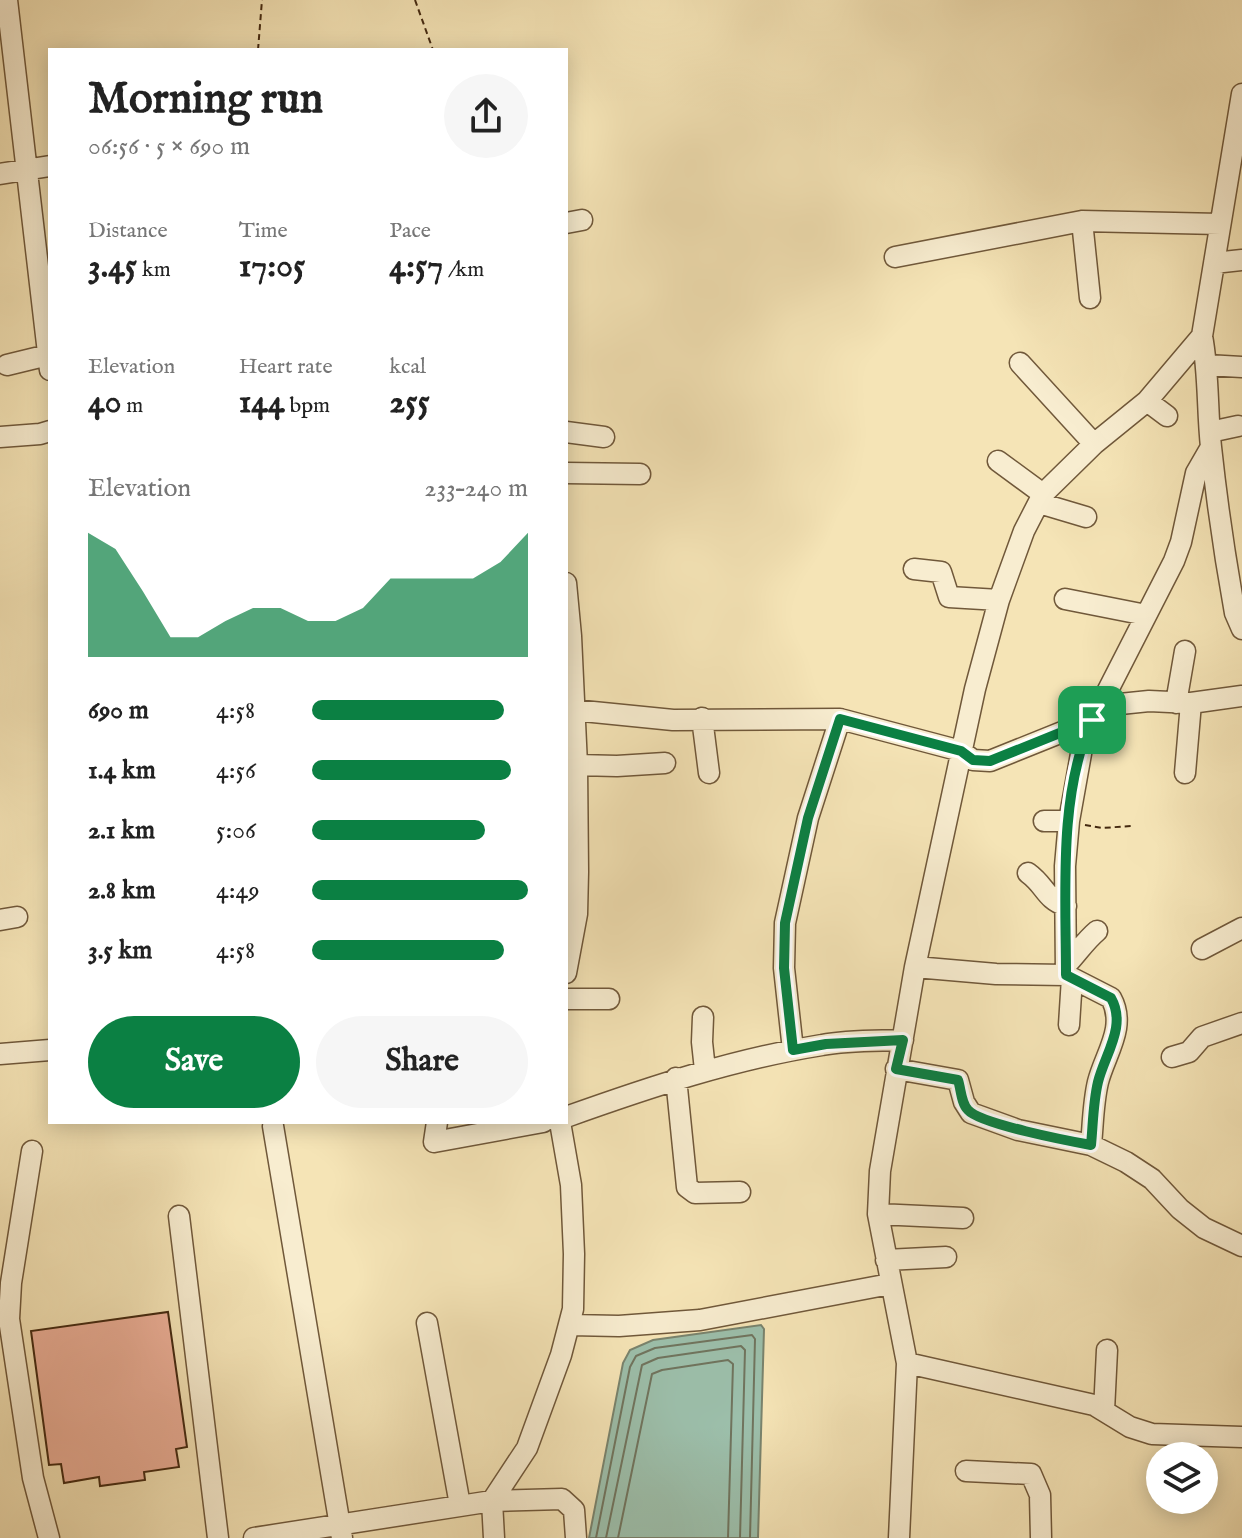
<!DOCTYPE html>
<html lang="en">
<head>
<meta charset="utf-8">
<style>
  body { margin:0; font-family:"IM FELL English",serif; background:#f6f6f6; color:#222; height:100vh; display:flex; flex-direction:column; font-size:30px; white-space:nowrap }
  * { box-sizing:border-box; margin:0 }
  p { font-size:26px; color:#767676 }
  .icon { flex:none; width:44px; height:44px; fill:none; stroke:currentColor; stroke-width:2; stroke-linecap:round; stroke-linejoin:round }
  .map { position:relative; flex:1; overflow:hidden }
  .sheet { position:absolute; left:48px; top:48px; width:520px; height:1076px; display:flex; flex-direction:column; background:#fff; border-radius:0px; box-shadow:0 4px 20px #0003 }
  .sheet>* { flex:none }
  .tools { position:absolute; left:1146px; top:1442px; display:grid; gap:16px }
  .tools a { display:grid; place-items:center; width:72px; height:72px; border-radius:50%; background:#fff; box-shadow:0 4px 20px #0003; font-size:40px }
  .pin { position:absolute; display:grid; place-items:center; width:68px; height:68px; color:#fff; margin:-34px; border-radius:16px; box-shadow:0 4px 12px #0006 }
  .round { display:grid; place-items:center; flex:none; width:84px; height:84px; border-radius:42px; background:#f6f6f6 }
  .head { display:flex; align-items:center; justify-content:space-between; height:136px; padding:0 40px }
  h1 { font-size:44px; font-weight:700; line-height:60px }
  .stats { display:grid; grid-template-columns:repeat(3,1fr); gap:12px; height:136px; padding:8px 40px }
  .stats div { display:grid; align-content:center }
  .stats b { font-size:34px; font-weight:700 }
  .stats small { font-size:22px; font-weight:400 }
  .stats p { font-size:22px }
  .chart { height:224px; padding:16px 40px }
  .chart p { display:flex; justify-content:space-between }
  .chart svg { width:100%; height:144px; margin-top:8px; fill:#0b8043; opacity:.7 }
  .button { display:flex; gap:16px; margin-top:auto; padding:16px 40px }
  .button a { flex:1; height:92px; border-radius:48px; background:#0b8043; color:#fff; font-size:32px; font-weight:700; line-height:92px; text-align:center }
  .button a+a { background:#f6f6f6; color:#222 }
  ul { padding:0 40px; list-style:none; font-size:26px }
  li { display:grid; grid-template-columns:128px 96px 1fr; align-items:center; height:60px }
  li i { height:20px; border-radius:10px; background:#0b8043 }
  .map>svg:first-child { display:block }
</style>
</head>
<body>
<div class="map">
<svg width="1242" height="1538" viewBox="0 0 1242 1538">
  <rect width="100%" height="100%" fill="#f5e4b6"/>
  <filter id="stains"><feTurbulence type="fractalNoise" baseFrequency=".0025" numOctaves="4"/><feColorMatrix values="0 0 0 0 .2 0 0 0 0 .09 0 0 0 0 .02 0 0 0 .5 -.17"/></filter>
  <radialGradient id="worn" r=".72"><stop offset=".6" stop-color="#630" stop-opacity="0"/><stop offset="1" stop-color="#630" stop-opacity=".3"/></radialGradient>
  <path fill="#9cbfab" stroke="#79836d" stroke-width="2" d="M761,1325L764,1329L758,1538H589L623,1363L630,1350L653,1340Z"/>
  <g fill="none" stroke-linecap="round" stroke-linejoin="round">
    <path stroke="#70745e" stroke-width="2" d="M596,1538L630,1367L636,1356L655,1348L752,1335L755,1339L750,1538
      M606,1538L642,1365L658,1358L741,1346L745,1350L740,1538
      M618,1538L652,1374L662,1370L728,1360L733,1364L728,1538"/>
  </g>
  <path fill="#ecaf98" stroke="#442910" stroke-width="2" d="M168,1312L187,1447L176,1449L179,1467L144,1472L145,1480L100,1486L99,1477L64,1483L61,1464L49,1465L31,1331Z"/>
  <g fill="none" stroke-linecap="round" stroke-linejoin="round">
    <defs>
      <path id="minor" d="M7,0L50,370
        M1242,94L1202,336C1209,373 1207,410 1211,447C1217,503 1225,558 1235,613L1242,629
        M0,174L50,166
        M1082,221L1090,298
        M566,223L582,220
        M895,257L1082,221L1220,224
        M1214,263L1242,260
        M1202,336L1147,401L1094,444L1043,494L1024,531L999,600L975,689L915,967L880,1171L878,1214L907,1363L1094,1405L1130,1427L1152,1434L1242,1437
        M1020,363L1094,444
        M7,365L48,355
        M1207,365L1242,367
        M1147,401L1167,416
        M566,432L604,437
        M1210,432L1238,426
        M0,437L40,434L50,431
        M998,461L1043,494
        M566,473L640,474
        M1039,503L1086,517
        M914,569L941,572L949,597L999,600
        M566,583L571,636L577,765L578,872L577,914L566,973
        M1065,599L1146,615
        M1176,703L1185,651
        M573,710L673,720L840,719L961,751L973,760L990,761L1092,720L1120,704L1149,701L1191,703L1242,696
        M702,718L709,773
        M577,765L617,766L665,763
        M1185,773L1191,703
        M1044,821H1069
        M1028,873C1046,886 1045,899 1066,906
        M0,920L17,917
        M1202,949L1242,928
        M1066,965C1077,954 1084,942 1097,931
        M915,967L996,974L1066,975L1111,998C1127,1027 1105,1054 1098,1082C1093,1103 1093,1125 1091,1145
        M1066,975L1065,866L1069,821L1084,737L1174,561L1181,542L1196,473L1211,447
        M566,999H609
        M703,1017L702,1042L705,1070
        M1069,1025L1072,978
        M793,1050L784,968L785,923L808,818L840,719
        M0,1054L50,1050
        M1172,1057L1189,1052L1202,1037L1242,1023
        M896,1069L958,1080L964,1102L971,1113L1018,1130L1091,1145L1126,1162L1152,1179L1180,1209L1204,1228L1242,1246
        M676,1078L687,1187L695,1193L740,1192
        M566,1117C650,1087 734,1059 822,1045C848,1040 876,1041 903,1040
        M437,1122L434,1142L543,1122
        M273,1126L342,1538
        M32,1151L11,1283L9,1319L33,1478L49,1538
        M878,1214L963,1218
        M179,1216L218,1538
        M886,1260L946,1257
        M427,1323L460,1505
        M570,1325L619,1326L700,1320L890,1284
        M1104,1411L1107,1350
        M966,1471L1031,1474L1040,1495L1041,1538
        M254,1538L492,1501L527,1448L561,1355L573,1309L574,1254L571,1185L560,1122
        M494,1538L492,1501L562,1499L574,1510L576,1538
        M899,1538L907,1363"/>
    </defs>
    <use href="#minor" stroke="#70583a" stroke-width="23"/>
    <path stroke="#442910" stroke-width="2" stroke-dasharray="6 4" stroke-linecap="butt" d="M415,0L433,50
      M258,50L262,0
      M1085,825L1102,828L1131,826"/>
    <use href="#minor" stroke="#f8edd0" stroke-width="20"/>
  </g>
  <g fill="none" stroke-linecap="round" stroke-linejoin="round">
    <defs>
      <path id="route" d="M840,719L961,751L973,760L990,761L1092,720C1058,795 1066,894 1066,975L1111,998C1127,1026 1105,1054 1098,1082C1093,1103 1093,1125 1091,1145C1069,1141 980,1124 968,1110C961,1103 961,1089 958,1080L896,1069L903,1040L826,1044L793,1050L784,968L785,923L808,818Z"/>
    </defs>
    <use href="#route" stroke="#fff" stroke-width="16"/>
    <use href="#route" stroke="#0b8043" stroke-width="10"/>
  </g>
  <rect width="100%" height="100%" filter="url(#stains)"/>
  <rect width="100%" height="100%" fill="url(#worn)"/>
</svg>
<div class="tools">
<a><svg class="icon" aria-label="layers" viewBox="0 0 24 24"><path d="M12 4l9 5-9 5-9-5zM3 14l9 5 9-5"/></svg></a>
</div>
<div class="pin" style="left:1092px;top:720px;background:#1e9e55"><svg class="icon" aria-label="arrive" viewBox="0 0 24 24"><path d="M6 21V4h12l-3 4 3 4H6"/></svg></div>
<section class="sheet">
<div class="head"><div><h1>Morning run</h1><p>06:56 · 5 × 690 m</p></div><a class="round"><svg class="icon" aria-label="share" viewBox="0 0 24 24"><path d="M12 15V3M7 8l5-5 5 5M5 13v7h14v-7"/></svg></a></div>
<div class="stats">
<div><p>Distance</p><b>3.45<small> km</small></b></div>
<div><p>Time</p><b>17:05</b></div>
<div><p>Pace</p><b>4:57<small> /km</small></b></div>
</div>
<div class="stats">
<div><p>Elevation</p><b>40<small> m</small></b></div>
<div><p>Heart rate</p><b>144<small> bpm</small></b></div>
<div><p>kcal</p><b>255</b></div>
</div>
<div class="chart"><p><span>Elevation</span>233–240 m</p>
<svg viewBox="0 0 160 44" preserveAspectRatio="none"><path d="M0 44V6L10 11L20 24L30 38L40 38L50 33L60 29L70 29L80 33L90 33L100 29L110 20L120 20L130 20L140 20L150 15L160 6V44z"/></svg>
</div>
<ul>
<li><b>690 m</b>4:58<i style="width:89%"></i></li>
<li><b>1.4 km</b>4:56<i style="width:92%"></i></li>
<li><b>2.1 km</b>5:06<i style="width:80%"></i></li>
<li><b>2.8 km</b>4:49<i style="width:100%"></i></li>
<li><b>3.5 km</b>4:58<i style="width:89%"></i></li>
</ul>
<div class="button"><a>Save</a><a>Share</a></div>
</section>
</div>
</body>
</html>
